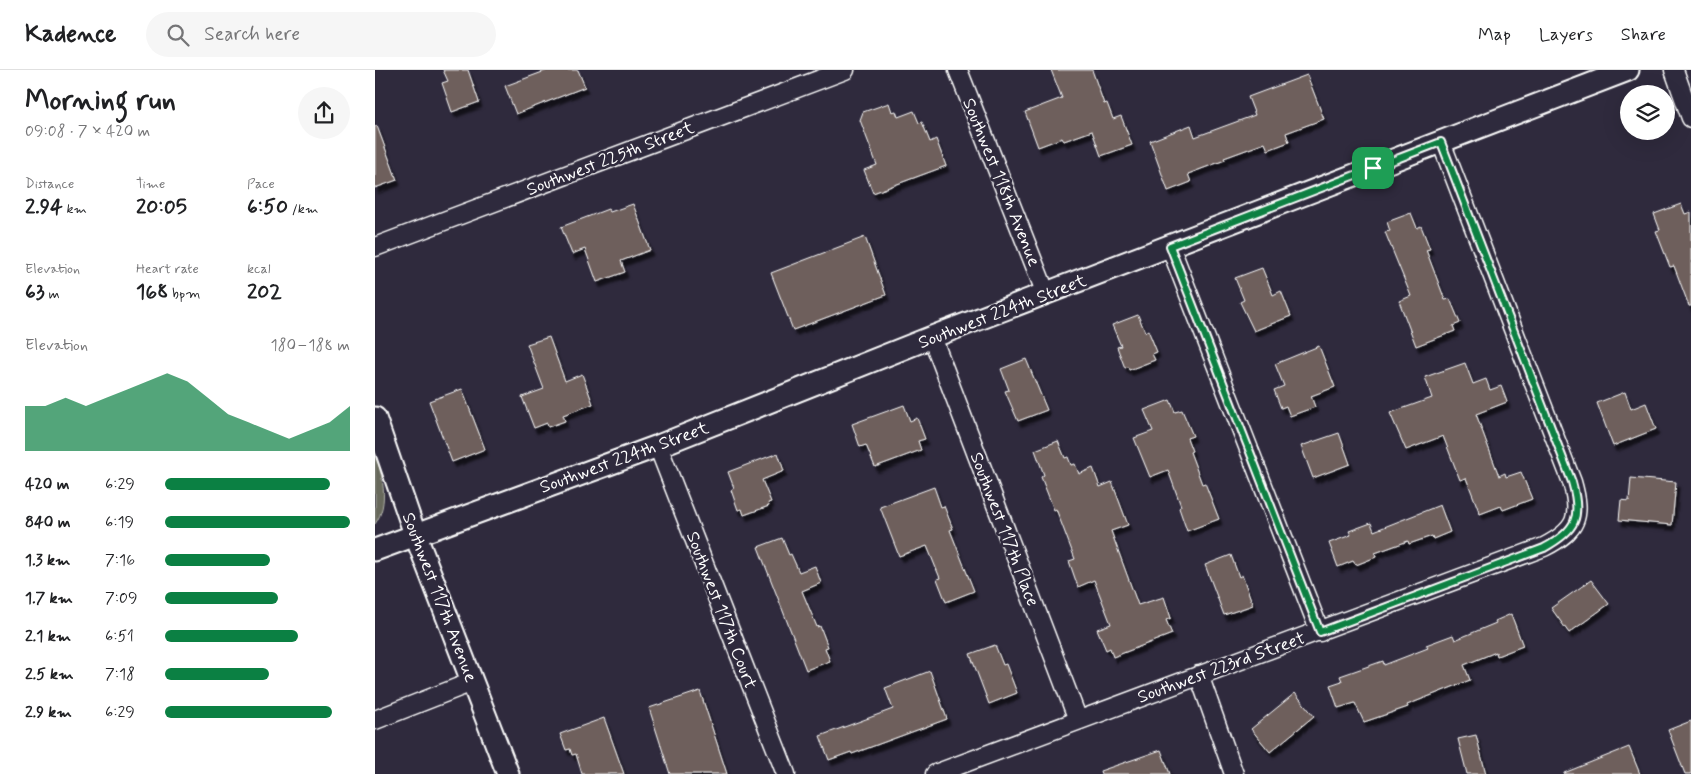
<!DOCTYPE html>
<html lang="en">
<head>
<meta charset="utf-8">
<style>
  body { margin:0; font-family:Mynerve,sans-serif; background:#f6f6f6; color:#202124; height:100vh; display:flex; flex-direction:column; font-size:19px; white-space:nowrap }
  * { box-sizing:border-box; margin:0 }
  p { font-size:16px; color:#757577 }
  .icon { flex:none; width:28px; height:28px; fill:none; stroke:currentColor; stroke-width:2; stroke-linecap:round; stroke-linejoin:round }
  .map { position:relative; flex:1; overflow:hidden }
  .side { display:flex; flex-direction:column; background:#fff; width:375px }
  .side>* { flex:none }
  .fabs { position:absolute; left:1245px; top:15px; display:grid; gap:10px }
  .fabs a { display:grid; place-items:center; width:55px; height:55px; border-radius:50%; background:#fff; box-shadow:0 5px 20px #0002; font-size:25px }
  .pin { position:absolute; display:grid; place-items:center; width:42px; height:42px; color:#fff; margin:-21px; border-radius:10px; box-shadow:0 2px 8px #0006 }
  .round { display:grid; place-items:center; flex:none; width:52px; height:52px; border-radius:26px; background:#f6f6f6 }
  .head { display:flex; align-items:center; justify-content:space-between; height:85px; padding:0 25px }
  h1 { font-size:28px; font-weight:700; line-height:38px }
  .figures { display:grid; grid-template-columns:repeat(3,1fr); gap:8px; height:85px; padding:5px 25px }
  .figures div { display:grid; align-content:center }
  .figures b { font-size:21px; font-weight:700 }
  .figures small { font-size:14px; font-weight:400 }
  .figures p { font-size:14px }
  .chart { height:140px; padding:10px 25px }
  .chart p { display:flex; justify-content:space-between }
  .chart svg { width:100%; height:90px; margin-top:5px; fill:#0b8043; opacity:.7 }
  ul { padding:0 25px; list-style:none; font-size:16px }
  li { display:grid; grid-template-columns:80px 60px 1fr; align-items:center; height:38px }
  li i { height:12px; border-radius:6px; background:#0b8043 }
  header { display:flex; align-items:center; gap:30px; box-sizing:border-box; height:70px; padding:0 25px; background:#fff; border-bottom:1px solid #e0e0e0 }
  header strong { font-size:24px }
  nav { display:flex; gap:28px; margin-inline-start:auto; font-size:18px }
  .search { width:350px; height:45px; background:#f6f6f6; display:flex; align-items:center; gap:12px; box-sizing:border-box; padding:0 18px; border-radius:28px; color:#757577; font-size:19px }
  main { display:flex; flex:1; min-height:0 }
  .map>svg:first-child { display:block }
</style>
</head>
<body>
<header>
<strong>Kadence</strong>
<div class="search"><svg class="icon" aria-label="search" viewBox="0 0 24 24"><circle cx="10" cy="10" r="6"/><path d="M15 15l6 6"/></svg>Search here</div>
<nav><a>Map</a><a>Layers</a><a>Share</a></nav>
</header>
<main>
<section class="side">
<div class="head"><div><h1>Morning run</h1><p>09:08 · 7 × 420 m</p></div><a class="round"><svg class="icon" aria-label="share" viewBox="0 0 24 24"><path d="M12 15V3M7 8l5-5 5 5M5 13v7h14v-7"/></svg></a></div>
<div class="figures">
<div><p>Distance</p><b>2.94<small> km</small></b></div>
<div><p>Time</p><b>20:05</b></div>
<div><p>Pace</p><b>6:50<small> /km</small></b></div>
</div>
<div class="figures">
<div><p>Elevation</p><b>63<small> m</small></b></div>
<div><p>Heart rate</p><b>168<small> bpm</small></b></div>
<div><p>kcal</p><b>202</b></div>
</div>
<div class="chart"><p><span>Elevation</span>180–188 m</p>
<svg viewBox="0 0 160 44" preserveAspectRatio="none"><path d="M0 44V22L10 22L20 18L30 22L40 18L50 14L60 10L70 6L80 10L90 18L100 26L110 30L120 34L130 38L140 34L150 30L160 22V44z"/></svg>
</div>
<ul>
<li><b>420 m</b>6:29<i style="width:89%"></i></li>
<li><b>840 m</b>6:19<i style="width:100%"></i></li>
<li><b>1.3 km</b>7:16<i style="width:57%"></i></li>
<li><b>1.7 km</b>7:09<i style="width:61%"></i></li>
<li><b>2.1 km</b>6:51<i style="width:72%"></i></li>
<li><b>2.5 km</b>7:18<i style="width:56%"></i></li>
<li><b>2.9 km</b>6:29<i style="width:90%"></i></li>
</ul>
</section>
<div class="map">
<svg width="1316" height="704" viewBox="0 0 1316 704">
  <defs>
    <filter id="shadow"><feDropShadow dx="3" dy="5.5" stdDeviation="1" flood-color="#0009"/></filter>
  </defs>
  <rect width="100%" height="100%" fill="#2f2a3d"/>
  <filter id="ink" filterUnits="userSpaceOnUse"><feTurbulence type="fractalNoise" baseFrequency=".02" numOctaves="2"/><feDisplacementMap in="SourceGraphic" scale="10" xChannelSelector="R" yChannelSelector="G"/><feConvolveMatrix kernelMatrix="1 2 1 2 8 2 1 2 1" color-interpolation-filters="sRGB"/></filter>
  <g filter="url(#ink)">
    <path fill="#67695b" stroke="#b3b4ad" d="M0,382C7,405 15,433 0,454Z"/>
    <path fill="#6e5f5c" stroke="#fff" filter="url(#shadow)" d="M68,0H93L104,32L77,42L67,13L73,11Z
      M173,0H203L210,17L141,44L130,16Z
      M676,0H717L729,34L732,33L738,49L746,46L757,75L726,86L717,61L689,71L687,68L663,77L650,42L687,28Z
      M932,5L949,49L911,63L914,72L893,80L890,73L849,88L850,90L813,104L816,112L793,121L775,71L816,55L820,67L880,45L873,27Z
      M514,33L517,42L521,41L523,47L539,41L544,53L547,52L555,72L561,69L571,96L498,123L489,100L502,95L485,50L488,42Z
      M0,56H2L22,110L0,118Z
      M258,134L275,180L246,191L250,202L222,212L210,179L197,184L186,157L233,139L235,142Z
      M1306,134L1310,144L1316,142V236H1314L1299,196L1295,197L1281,161L1285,160L1279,144Z
      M1036,143L1042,158L1046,156L1055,179L1051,180L1070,230L1075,229L1085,253L1078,256L1080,261L1041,276L1024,231L1036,226L1010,162L1015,161L1012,152Z
      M490,167L511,225L418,260L396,203Z
      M887,198L898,225L906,221L916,246L879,261L865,232L869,230L860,208Z
      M763,245L770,262L773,260L782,282L777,284L780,290L754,300L753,297L750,298L742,277L746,276L737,255Z
      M174,267L190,311L207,304L218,334L188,345L190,351L173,357L172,353L159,358L147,327L169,319L152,274Z
      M944,276L960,317L936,326L940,337L915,346L911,336L906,338L899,320L909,316L900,294Z
      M651,289L672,340L643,351L630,321L634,320L626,299Z
      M1090,293L1098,314L1111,309L1115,320L1126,316L1132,332L1101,344L1124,406L1130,403L1131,407L1146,402L1157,429L1128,440L1126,436L1105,444L1091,408L1085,410L1068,366L1031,380L1015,343L1057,328L1050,307Z
      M87,319L110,379L77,392L54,331Z
      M1250,322L1256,339L1271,333L1281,359L1238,376L1222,333Z
      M795,330L800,342L807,340L818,366L812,368L817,381L815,382L827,414L830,413L844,449L812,461L804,438L806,436L793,400L775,407L759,368L778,361L769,340Z
      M529,335L535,351L542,348L550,369L543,371L546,380L500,397L491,375L485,377L477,354Z
      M964,363L975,394L938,408L926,376Z
      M683,371L690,388L693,387L696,395L700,394L704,404L718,398L725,417L737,412L753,455L736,461L763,535L789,527L796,548L791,550L797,564L738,587L735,578L731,580L722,559L736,554L719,510L703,517L694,491L700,489L681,439L679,440L666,407L669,405L660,380Z
      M403,383L409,401L387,410L396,432L393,433L394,436L369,445L367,439L363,440L356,420L359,418L353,402Z
      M1256,408L1301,412L1297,455L1244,450L1246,430L1254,431Z
      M559,417L566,437L569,436L578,459L575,460L599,521L571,532L562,509L565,508L552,476L524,486L505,437Z
      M1065,435L1075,462L1058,469L1057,466L1034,474L1033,471L1000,483L1001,487L981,495L978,491L963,497L954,473L976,465L974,461L996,453L999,461Z
      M407,468L414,485L416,484L424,502L440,496L446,513L427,521L442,557L445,556L453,577L450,578L455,591L431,600L383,477Z
      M856,485L864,507L867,505L878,535L849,545L830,495Z
      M1216,510L1234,534L1194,563L1176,538Z
      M1136,544L1148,576L1122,586L1121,582L1089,595L1095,610L1032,635L1033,637L989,652L980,633L963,638L955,615L967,611L965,606L1008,591L1009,595L1053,578L1051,575L1078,565L1080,570L1121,553L1120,551Z
      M620,575L628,595L631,594L642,623L614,634L595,584Z
      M555,601L572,649L477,684L476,682L454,690L445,666L518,639L510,618Z
      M325,621L352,704H295L274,638Z
      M920,623L939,646L895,682L876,659Z
      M229,648L249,704H207L201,684L197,685L195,679L191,680L185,664Z
      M1316,651V704H1310L1293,660Z
      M1101,665L1111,704H1092L1083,669Z
      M1254,677L1265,704H1189V703Z
      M786,680L795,704H726L725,701Z"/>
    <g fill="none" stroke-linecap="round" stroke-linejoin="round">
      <defs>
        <path id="minor" d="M583,0L671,224
          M1299,0L1316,48
          M795,176L945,562
          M0,177L470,0
          M557,267L703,650
          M283,376L411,704
          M824,605L859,704
          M0,650L97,612
          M560,704L1169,477C1202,460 1207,447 1197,412L1066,72"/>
        <path id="tertiary" d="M0,348L40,464L133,704
          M0,480L283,376L557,267L1253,0"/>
      </defs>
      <use href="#minor" stroke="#fff" stroke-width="21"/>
      <use href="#tertiary" stroke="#fff" stroke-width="25"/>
      <use href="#minor" stroke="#2f2a3d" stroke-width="18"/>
      <use href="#tertiary" stroke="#2f2a3d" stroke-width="21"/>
    </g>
  </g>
  <g fill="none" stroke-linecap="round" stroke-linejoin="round" filter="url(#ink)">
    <defs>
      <path id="route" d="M1066,72L1197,412C1207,447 1202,460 1169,478L945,562L795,176Z"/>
    </defs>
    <use href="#route" stroke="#fff" stroke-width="10"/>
    <use href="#route" stroke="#0b8043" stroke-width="6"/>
  </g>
  <g text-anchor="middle" stroke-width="5" stroke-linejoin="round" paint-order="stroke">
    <g font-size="18" fill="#fff" stroke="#2f2a3d">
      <text transform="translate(235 88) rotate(-21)" y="6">Southwest 225th Street</text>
      <text transform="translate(627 112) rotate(68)" y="6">Southwest 118th Avenue</text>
      <text transform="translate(627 241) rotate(-21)" y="6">Southwest 224th Street</text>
      <text transform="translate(249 387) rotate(-20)" y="6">Southwest 224th Street</text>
      <text transform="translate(630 459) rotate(69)" y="6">Southwest 117th Place</text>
      <text transform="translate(65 527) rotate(69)" y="6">Southwest 117th Avenue</text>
      <text transform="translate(347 540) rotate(69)" y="6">Southwest 117th Court</text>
      <text transform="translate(846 597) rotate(-20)" y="6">Southwest 223rd Street</text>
    </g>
  </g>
</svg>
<div class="fabs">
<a><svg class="icon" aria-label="layers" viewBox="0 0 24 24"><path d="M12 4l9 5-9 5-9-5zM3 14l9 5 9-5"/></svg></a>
</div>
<div class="pin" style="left:998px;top:98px;background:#1e9e55"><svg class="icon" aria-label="arrive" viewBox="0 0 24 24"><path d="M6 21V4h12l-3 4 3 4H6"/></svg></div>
</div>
</main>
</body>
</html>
